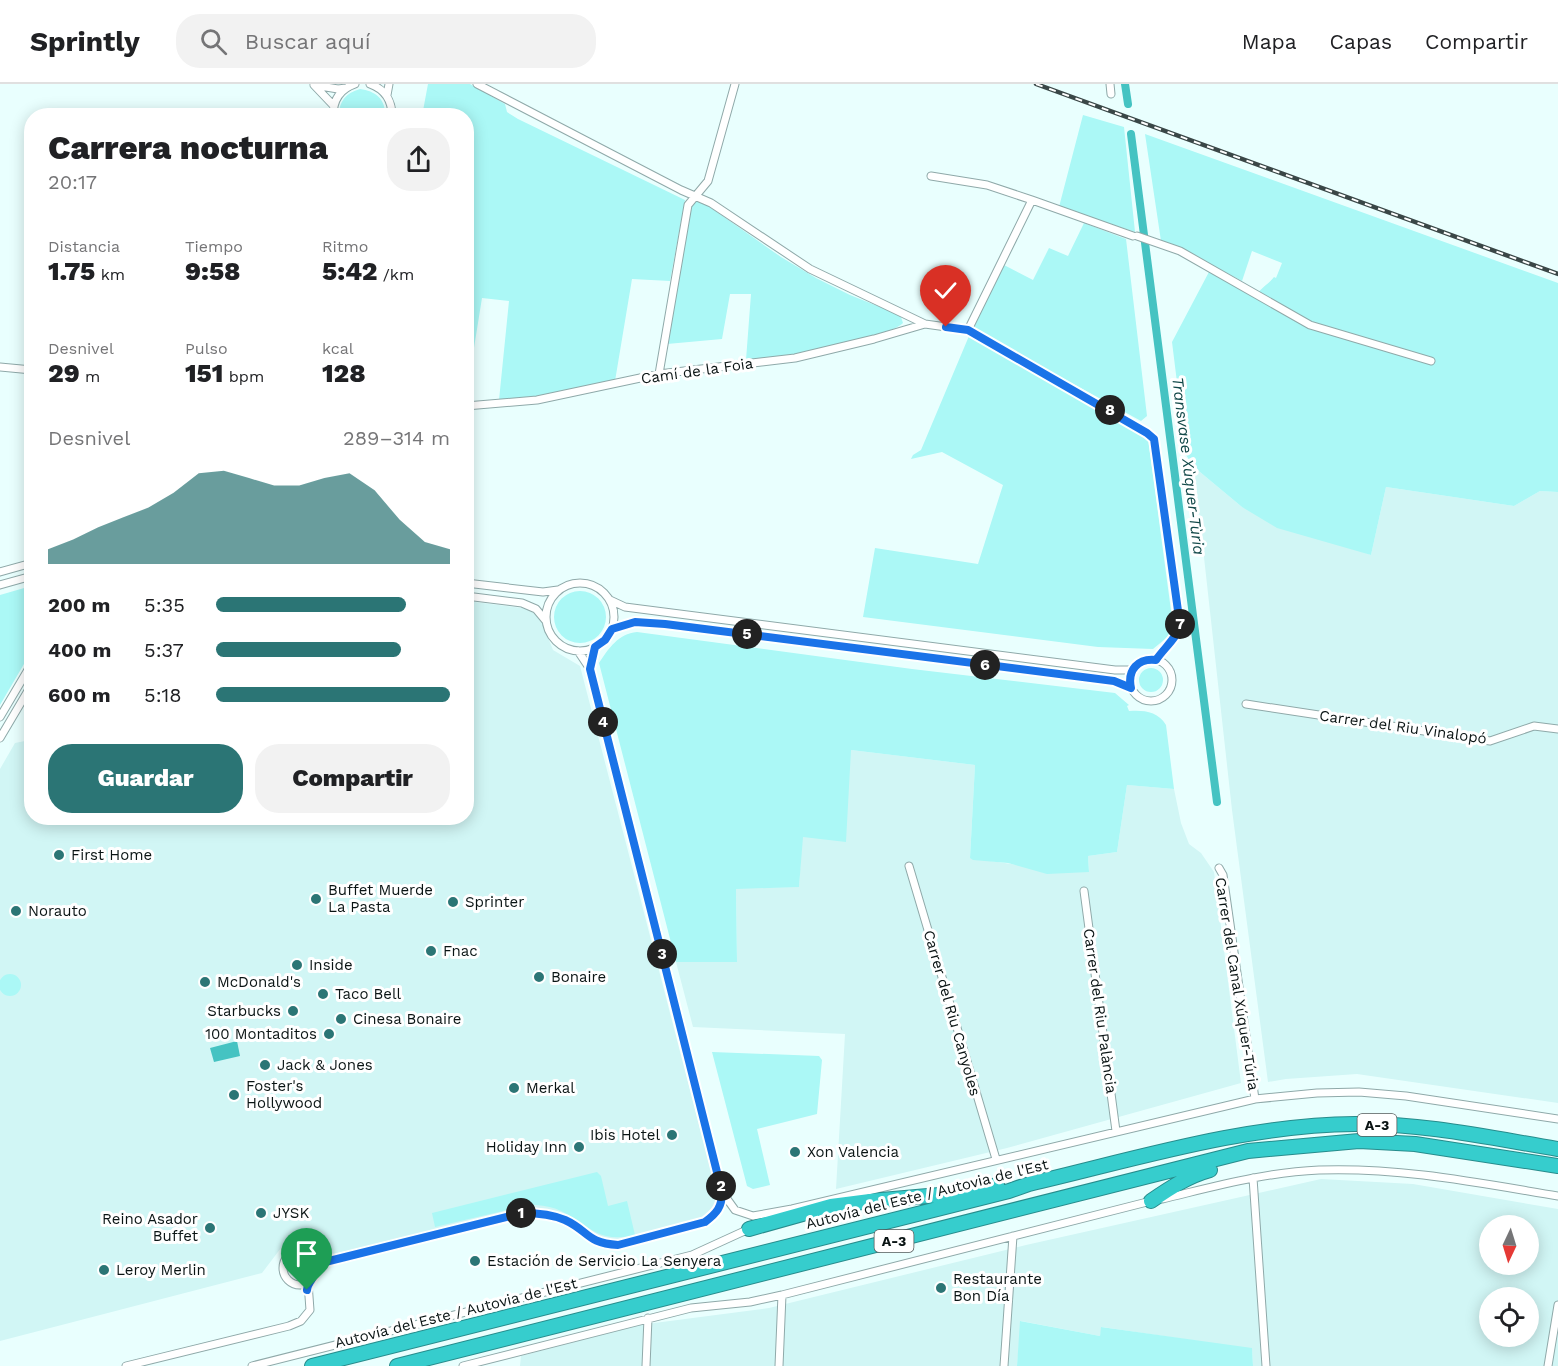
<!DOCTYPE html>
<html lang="es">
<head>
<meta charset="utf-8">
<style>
  body { margin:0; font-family:"Work Sans",sans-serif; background:#f2f2f2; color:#202124; height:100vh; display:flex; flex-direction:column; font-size:22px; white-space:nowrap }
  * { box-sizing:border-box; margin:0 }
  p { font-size:20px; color:#757577 }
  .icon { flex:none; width:33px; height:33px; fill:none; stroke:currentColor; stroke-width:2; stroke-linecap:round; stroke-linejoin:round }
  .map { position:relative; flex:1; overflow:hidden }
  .drawer { position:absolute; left:24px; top:24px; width:450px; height:717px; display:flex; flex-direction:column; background:#fff; border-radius:24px; box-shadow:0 3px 15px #0003 }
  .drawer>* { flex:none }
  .needle { width:39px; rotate:184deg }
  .tools { position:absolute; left:1479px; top:1131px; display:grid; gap:12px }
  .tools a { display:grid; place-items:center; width:60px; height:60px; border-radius:50%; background:#fff; box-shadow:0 3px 15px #0003; font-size:30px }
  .pin { position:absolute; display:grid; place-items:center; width:51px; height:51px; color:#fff; margin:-62px -26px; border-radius:50% 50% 50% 0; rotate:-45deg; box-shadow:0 0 6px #0007 }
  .pin .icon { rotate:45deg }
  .km { position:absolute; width:30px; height:30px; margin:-15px; border-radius:50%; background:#222; color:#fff; font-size:16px; line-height:30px; text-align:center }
  .round { display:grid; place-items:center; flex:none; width:63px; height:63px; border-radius:24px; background:#f2f2f2 }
  .head { display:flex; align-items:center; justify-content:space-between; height:102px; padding:0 24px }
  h1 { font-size:33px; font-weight:800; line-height:45px }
  .stats { display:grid; grid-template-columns:repeat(3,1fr); gap:9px; height:102px; padding:6px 24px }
  .stats div { display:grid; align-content:center }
  .stats b { font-size:26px; font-weight:800 }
  .stats small { font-size:16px; font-weight:400 }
  .stats p { font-size:16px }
  .chart { height:168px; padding:12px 24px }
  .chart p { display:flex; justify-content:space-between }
  .chart svg { width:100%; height:108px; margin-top:6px; fill:#2b7575; opacity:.7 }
  .action { display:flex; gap:12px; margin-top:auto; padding:12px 24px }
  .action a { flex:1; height:69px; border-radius:24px; background:#2b7575; color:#fff; font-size:24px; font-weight:800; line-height:69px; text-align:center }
  .action a+a { background:#f2f2f2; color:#202124 }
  ul { padding:0 24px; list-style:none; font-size:20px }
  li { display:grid; grid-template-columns:96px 72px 1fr; align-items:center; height:45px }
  li i { height:15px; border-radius:8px; background:#2b7575 }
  header { display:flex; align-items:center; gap:36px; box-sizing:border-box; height:84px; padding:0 30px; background:#fff; border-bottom:2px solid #e0e0e0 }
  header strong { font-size:28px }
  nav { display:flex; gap:33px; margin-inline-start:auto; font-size:21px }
  .search { width:420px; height:54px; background:#f2f2f2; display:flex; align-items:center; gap:15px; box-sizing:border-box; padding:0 21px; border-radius:24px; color:#757577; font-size:22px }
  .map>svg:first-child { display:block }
</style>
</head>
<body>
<header>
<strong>Sprintly</strong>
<div class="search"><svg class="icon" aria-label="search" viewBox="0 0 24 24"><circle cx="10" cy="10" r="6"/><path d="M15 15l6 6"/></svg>Buscar aquí</div>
<nav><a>Mapa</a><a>Capas</a><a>Compartir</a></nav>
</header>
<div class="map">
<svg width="1558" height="1282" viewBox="0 0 1558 1282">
  <rect width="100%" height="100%" fill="#e9fffe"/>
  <path fill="#d1f6f5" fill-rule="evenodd" d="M1194,383L1242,423L1371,471L1386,403L1514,422L1540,407L1558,408V1019L1357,990L1286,995L1268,998L1232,726Z
    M467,517L529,525L541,536L553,566L580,582L719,1118L708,1134L621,1156H606L594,1152L562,1129L546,1125L527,1124L334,1170L300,1156L284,1160L262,1189L0,1257V685L15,659L25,657L31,646V630L32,734H466Z
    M851,666L975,681L970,774L1024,782L1089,787L1088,772L1117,768L1127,701L1174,705L1181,739L1189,760L1201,769L1214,788L1241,999L1007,1064L836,1105L845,950L693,943L676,878H737L736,804L799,803L802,753Z
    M1321,1095L1413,1100L1558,1125V1282H1253L1252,1265L1102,1243L1100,1252L1021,1237L1017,1282H520L521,1272L639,1241L769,1224L1026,1161ZM1490,1142H1528V1180H1490ZM1490,1214H1528V1252H1490Z"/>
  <path fill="#abf8f6" d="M428,0H470L505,20L507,28L518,35L685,116L670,197L632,195L615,297L525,315L499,316L509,217L482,214L473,270L467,269L466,32H422Z
    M360,5C376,7 386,16 385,31H339C339,17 346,9 360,5Z
    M1083,31L1124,43L1135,148L1059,123Z
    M1145,50L1558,199V408L1540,407L1514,422L1386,403L1371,471L1277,444L1242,423L1194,383L1186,371L1172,258L1210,186L1256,212C1260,204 1269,200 1274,193L1276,194L1282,179L1252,167L1242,197L1185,167L1161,157Z
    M695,117L704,119L781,173L816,194L850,211L895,229L901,233L903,239C890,252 813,267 792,271C777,274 761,274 746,276L751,210H730L722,255L667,260L692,121Z
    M1084,139L1126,155L1147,332L1141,337L973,245L1004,181L1033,196L1049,164L1068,172Z
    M969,252L1148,354L1172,534L1170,551L1153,565L1098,563L863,533L875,464L978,480L1003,401L942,368L911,375L913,371L921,366Z
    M31,502V568L0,621V511Z
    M554 533a26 26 0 1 1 52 0a26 26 0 1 1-52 0Z
    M637,548L912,585L1115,609L1129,621L1127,622L1129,627C1143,626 1158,627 1166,641L1174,705L1127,701L1117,768L1088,772L1089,788L1047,790L1008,779L973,776L970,774L975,681L851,666L846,758L803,753L799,803L736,805L737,878H676L599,579C609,564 618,550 637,548Z
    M1139 596a12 12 0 1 1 24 0a12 12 0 1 1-24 0Z
    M-1 901a11 11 0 1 1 22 0a11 11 0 1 1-22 0Z
    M712,968L819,972L822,976L817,1030L757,1045L770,1101L753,1105L747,1102Z
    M597,1088L601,1092L608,1122L627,1117L635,1151C586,1163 581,1123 536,1121C523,1120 510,1125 499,1128C477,1133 456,1138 435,1143L432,1129Z
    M1020,1237L1100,1252L1101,1243L1252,1264L1253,1282H1017Z"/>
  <path fill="#45c3c2" d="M237,957L240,972L214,978L210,964Z"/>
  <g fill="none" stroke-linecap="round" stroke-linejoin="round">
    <path stroke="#45c3c2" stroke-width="8" d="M1125,0L1128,20
      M1131,50L1217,718"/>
    <defs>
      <path id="minor" d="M370,0C384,5 392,16 392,32
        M477,0L681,106L711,119L810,185L925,240L968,246L1147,349L1154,355L1180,541C1178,553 1164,564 1156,576
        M1110,0L1111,10
        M387,11L389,0
        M333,21L314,1L338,5L346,4
        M333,32C333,16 340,5 355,0
        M931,92L987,101L1032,116
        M1137,152L1180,167L1310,241L1431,277
        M968,246L1032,116L1133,152
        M0,283L32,286
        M659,290L688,121L708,97L735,0
        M466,322L537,316L659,290L795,274L874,255L925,240
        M0,488L32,479
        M546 533a34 34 0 1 1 68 0a34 34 0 1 1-68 0Z
        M466,499L543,508L558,506
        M0,501L32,492
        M466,512L522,519L536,525L546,537
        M610,516L625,523L1115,586H1132
        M612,545L635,538L665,540L1114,597L1131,604
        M1130 596a21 21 0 1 1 42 0a21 21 0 1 1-42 0Z
        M590,585L595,563
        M1246,620L1490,657L1534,642L1558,645
        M0,633L32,579
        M0,654L32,600
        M909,782L996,1075
        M1219,784L1223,791L1255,1015
        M1084,807L1116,1047
        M1253,1094L1266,1282
        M722,1108L735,1126L753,1132L792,1125L1255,1015L1317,1009L1359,1008L1406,1012L1558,1035
        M1162,1115C1213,1103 1266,1088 1319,1086C1399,1083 1479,1099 1558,1112
        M283 1184a17 17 0 1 1 34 0a17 17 0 1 1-34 0Z
        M317,1180L523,1129C538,1129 551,1130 565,1136C589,1147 586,1159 618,1161L705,1138C717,1129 722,1123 722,1108L590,585L578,567
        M126,1282L289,1242L301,1237L310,1226L308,1199
        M252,1282L692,1171L751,1144
        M463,1282L691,1224L750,1218L782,1211L1151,1117
        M646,1282L648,1234
        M779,1282L782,1211
        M1004,1282L1013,1152
        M1548,1282L1558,1221"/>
      <path id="motorway" d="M1151,1117C1170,1104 1188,1092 1210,1086
        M749,1145L831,1122L870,1117L951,1110L997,1101
        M312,1282L1009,1107L1029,1100C1136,1075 1244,1041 1355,1040C1423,1039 1491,1054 1558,1065
        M397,1282L1248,1067L1359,1057L1415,1060L1558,1082"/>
    </defs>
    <use href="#minor" stroke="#8fa9a9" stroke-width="9"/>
    <use href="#motorway" stroke="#278c8c" stroke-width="16"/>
    <use href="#minor" stroke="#fff" stroke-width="7"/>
    <use href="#motorway" stroke="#36cdcd" stroke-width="14"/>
    <defs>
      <path id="rail" d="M1036,0L1558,190"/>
    </defs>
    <use href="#rail" stroke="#3a4747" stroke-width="4.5"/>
    <use href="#rail" stroke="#fff" stroke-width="2" stroke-dasharray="7" stroke-linecap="butt"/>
  </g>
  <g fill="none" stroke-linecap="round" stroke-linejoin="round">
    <defs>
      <path id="route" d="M307,1206C308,1196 317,1194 317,1180L523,1129C538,1129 551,1130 565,1136C589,1147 586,1159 618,1161L705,1138C717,1129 722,1123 722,1108L590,585L595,563L605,556L612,545L635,538L665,540L1114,597L1131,604C1127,586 1138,574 1156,576C1164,564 1178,553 1180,541L1154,355L1147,349L968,246L946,243"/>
    </defs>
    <use href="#route" stroke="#fff" stroke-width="12"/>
    <use href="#route" stroke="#1a73e8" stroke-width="8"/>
  </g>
  <g fill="#2b7575" stroke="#fff" stroke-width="2">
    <circle cx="59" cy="771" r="6"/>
    <circle cx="316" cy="815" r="6"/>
    <circle cx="453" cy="818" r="6"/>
    <circle cx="16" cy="827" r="6"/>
    <circle cx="431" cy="867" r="6"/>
    <circle cx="297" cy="881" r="6"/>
    <circle cx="539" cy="893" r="6"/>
    <circle cx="205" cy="898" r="6"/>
    <circle cx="323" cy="910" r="6"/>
    <circle cx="293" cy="927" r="6"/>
    <circle cx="341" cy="935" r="6"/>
    <circle cx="329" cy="950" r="6"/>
    <circle cx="265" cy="981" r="6"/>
    <circle cx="514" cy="1004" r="6"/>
    <circle cx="234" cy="1011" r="6"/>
    <circle cx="672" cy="1051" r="6"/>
    <circle cx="579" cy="1063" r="6"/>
    <circle cx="795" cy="1068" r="6"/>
    <circle cx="261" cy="1129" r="6"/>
    <circle cx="210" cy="1144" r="6"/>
    <circle cx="475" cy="1177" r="6"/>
    <circle cx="104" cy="1186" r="6"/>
    <circle cx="941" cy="1204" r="6"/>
  </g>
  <g text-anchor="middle" stroke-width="6" stroke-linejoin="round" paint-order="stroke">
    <g fill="#fff" stroke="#545a5a" stroke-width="1.5">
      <rect x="1357.5" y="1030" width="39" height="22" rx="4.5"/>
      <rect x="874.5" y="1146" width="39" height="22" rx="4.5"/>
    </g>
    <g font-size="14" font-weight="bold" fill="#0a1414">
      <text x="1377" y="1046">A-3</text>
      <text x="894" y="1162">A-3</text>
    </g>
    <g font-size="15" fill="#0a1414" stroke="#fff">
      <text transform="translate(697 287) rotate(-8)" y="5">Camí de la Foia</text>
      <text transform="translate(1403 643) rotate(8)" y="5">Carrer del Riu Vinalopó</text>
      <text transform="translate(1237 900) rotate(81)" y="5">Carrer del Canal Xúquer-Túria</text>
      <text transform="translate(1100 927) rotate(82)" y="5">Carrer del Riu Palància</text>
      <text transform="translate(952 929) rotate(74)" y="5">Carrer del Riu Canyoles</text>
      <text transform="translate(927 1110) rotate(-14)" y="5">Autovía del Este / Autovia de l'Est</text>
      <text transform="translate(456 1229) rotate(-14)" y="5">Autovía del Este / Autovia de l'Est</text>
    </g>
    <g font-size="15" fill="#0a1414" stroke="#fff" text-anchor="start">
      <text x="71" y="776">First Home</text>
      <text x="328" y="811">Buffet Muerde<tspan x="328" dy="17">La Pasta</tspan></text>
      <text x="465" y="823">Sprinter</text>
      <text x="28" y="832">Norauto</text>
      <text x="443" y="872">Fnac</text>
      <text x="309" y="886">Inside</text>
      <text x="551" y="898">Bonaire</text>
      <text x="217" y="903">McDonald's</text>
      <text x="335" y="915">Taco Bell</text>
      <text x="281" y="932" text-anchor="end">Starbucks</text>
      <text x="353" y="940">Cinesa Bonaire</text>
      <text x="317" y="955" text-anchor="end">100 Montaditos</text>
      <text x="277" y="986">Jack &amp; Jones</text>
      <text x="246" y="1007">Foster's<tspan x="246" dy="17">Hollywood</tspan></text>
      <text x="526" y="1009">Merkal</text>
      <text x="660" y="1056" text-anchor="end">Ibis Hotel</text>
      <text x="567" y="1068" text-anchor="end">Holiday Inn</text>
      <text x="807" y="1073">Xon Valencia</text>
      <text x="273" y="1134">JYSK</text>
      <text x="198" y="1140" text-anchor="end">Reino Asador<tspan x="198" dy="17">Buffet</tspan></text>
      <text x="487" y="1182">Estación de Servicio La Senyera</text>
      <text x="116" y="1191">Leroy Merlin</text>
      <text x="953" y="1200">Restaurante<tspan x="953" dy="17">Bon Día</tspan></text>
    </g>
    <g font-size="16" font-style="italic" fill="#124949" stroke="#fff">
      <text transform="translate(1189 382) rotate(83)" y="6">Transvase Xùquer-Tùria</text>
    </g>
  </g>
</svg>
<div class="tools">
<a><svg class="needle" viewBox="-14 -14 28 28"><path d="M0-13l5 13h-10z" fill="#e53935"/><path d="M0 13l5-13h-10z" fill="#757577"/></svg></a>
<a><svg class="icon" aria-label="locate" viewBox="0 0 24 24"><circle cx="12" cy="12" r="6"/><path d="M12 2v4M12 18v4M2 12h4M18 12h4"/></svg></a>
</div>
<div class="pin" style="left:307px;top:1206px;background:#1e9e55"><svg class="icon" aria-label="arrive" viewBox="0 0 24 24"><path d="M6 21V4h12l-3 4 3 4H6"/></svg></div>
<div class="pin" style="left:946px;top:243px;background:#d93025"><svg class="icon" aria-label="check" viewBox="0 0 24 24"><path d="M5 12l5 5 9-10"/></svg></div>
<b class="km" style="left:521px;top:1129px">1</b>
<b class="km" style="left:721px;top:1102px">2</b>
<b class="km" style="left:662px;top:870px">3</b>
<b class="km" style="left:603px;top:638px">4</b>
<b class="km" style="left:747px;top:550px">5</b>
<b class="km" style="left:985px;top:581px">6</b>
<b class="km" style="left:1180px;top:540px">7</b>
<b class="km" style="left:1110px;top:326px">8</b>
<section class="drawer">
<div class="head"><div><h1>Carrera nocturna</h1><p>20:17</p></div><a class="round"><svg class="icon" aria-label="share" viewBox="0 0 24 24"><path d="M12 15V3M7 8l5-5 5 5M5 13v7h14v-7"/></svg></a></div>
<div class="stats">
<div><p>Distancia</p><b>1.75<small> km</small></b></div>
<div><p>Tiempo</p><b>9:58</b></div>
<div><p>Ritmo</p><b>5:42<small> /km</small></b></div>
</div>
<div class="stats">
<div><p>Desnivel</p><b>29<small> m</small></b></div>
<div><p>Pulso</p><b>151<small> bpm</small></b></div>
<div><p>kcal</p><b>128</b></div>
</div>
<div class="chart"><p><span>Desnivel</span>289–314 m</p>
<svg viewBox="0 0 160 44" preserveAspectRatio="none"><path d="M0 44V38L10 34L20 29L30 25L40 21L50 15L60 7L70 6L80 9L90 12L100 12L110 9L120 7L130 14L140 26L150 35L160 38V44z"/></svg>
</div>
<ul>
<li><b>200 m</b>5:35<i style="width:81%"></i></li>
<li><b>400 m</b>5:37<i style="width:79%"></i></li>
<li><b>600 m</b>5:18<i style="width:100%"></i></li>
</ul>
<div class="action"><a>Guardar</a><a>Compartir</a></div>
</section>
</div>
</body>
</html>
